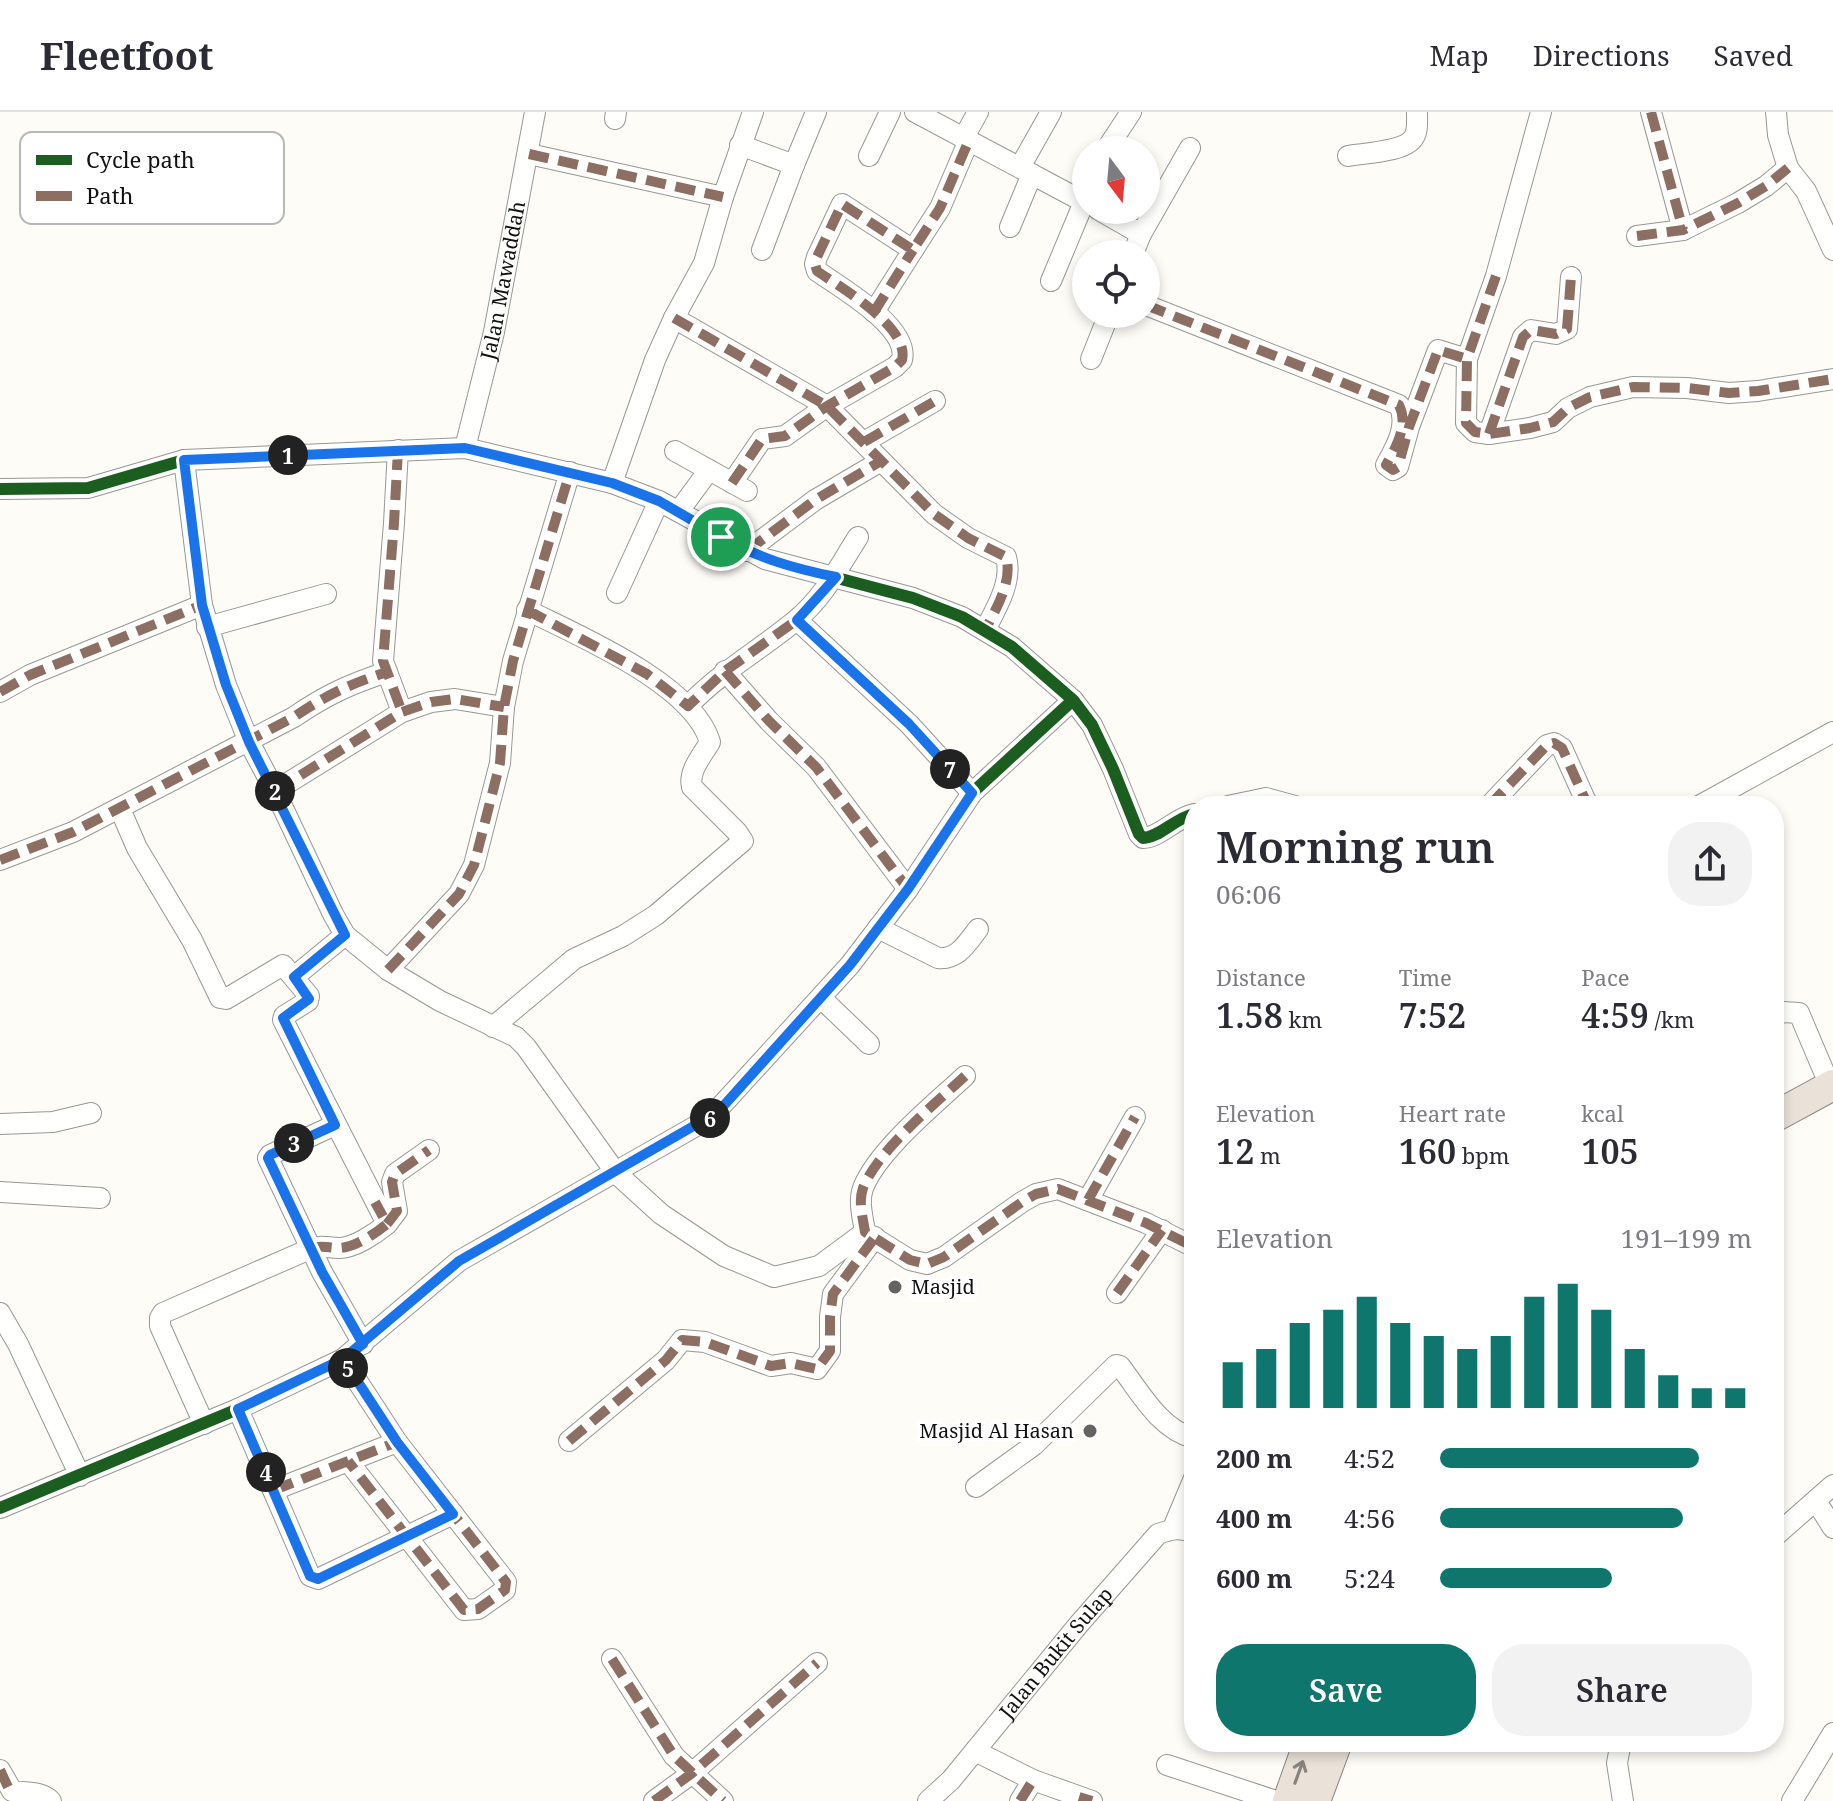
<!DOCTYPE html>
<html lang="en">
<head>
<meta charset="utf-8">
<style>
  body { margin:0; font-family:"Noto Serif",serif; background:#f2f2f3; color:#2b2b33; height:100vh; display:flex; flex-direction:column; font-size:30px; white-space:nowrap }
  * { box-sizing:border-box; margin:0 }
  p { font-size:26px; color:#7c7c81 }
  .icon { flex:none; width:44px; height:44px; fill:none; stroke:currentColor; stroke-width:2; stroke-linecap:round; stroke-linejoin:round }
  .map { position:relative; flex:1; overflow:hidden }
  .panel { position:absolute; left:1184px; top:684px; width:600px; height:956px; display:flex; flex-direction:column; background:#fff; border-radius:32px; box-shadow:0 4px 12px #0003 }
  .panel>* { flex:none }
  .needle { width:52px; rotate:164deg }
  .fabs { position:absolute; left:1072px; top:24px; display:grid; gap:16px }
  .fabs a { display:grid; place-items:center; width:88px; height:88px; border-radius:50%; background:#fff; box-shadow:0 4px 12px #0003; font-size:40px }
  .pin { position:absolute; display:grid; place-items:center; width:68px; height:68px; color:#fff; margin:-34px; border:4px solid #fff; border-radius:50%; box-shadow:0 2px 8px #0007 }
  .km { position:absolute; width:40px; height:40px; margin:-20px; border-radius:50%; background:#222; color:#fff; font-size:22px; line-height:40px; text-align:center }
  .round { display:grid; place-items:center; flex:none; width:84px; height:84px; border-radius:32px; background:#f2f2f3 }
  .summary { display:flex; align-items:center; justify-content:space-between; height:136px; padding:0 32px }
  h1 { font-size:44px; font-weight:600; line-height:60px }
  .stats { display:grid; grid-template-columns:repeat(3,1fr); gap:12px; height:136px; padding:8px 32px }
  .stats div { display:grid; align-content:center }
  .stats b { font-size:34px; font-weight:600 }
  .stats small { font-size:22px; font-weight:400 }
  .stats p { font-size:22px }
  .chart { height:224px; padding:16px 32px }
  .chart p { display:flex; justify-content:space-between }
  .chart svg { width:100%; height:144px; margin-top:8px; stroke:#0f766e; stroke-width:6 }
  .primary-button { display:flex; gap:16px; margin-top:auto; padding:16px 32px }
  .primary-button a { flex:1; height:92px; border-radius:32px; background:#0f766e; color:#fff; font-size:32px; font-weight:600; line-height:92px; text-align:center }
  .primary-button a+a { background:#f2f2f3; color:#2b2b33 }
  ul { padding:0 32px; list-style:none; font-size:26px }
  li { display:grid; grid-template-columns:128px 96px 1fr; align-items:center; height:60px }
  li i { height:20px; border-radius:10px; background:#0f766e }
  header { display:flex; align-items:center; gap:48px; box-sizing:border-box; height:112px; padding:0 40px; background:#fff; border-bottom:2px solid #e1e1e2 }
  header strong { font-size:38px }
  nav { display:flex; gap:44px; margin-inline-start:auto; font-size:28px }
  .map>svg:first-child { display:block }
</style>
</head>
<body>
<header>
<strong>Fleetfoot</strong>
<nav><a>Map</a><a>Directions</a><a>Saved</a></nav>
</header>
<div class="map">
<svg width="1833" height="1689" viewBox="0 0 1833 1689">
  <rect width="100%" height="100%" fill="#fdfcf7"/>
  <g fill="none" stroke-linecap="round" stroke-linejoin="round">
    <defs>
      <g id="minor">
        <path d="M915,0L1086,91"/>
        <path d="M1541,0L1496,164L1467,247L1466,311L1475,320L1489,322L1530,316L1553,310L1568,296L1590,285L1633,275L1687,276L1729,281L1758,279L1833,267"/>
        <path d="M1651,0L1683,118"/>
        <path d="M1776,0L1778,23L1788,56L1806,79L1833,138"/>
        <path d="M615,7L616,0"/>
        <path d="M964,25L978,0"/>
        <path d="M740,33L794,53L762,138"/>
        <path d="M1106,38L1131,0"/>
        <path d="M529,42L723,85"/>
        <path d="M869,44L890,0"/>
        <path d="M1348,44C1364,41 1406,40 1414,25C1418,19 1417,8 1417,0"/>
        <path d="M794,53L816,0"/>
        <path d="M1020,55L1051,0"/>
        <path d="M1099,98L1141,122"/>
        <path d="M1010,115L1032,62"/>
        <path d="M1637,124L1683,118L1738,91L1766,74L1788,56"/>
        <path d="M1133,142L1141,122L1190,36"/>
        <path d="M1051,169L1084,90"/>
        <path d="M1146,193L1399,293C1409,313 1396,335 1386,353L1393,358L1398,355L1409,315L1438,238L1467,247"/>
        <path d="M874,200L913,138"/>
        <path d="M674,206L827,294L934,402L968,426L1006,445C1013,469 996,497 985,518"/>
        <path d="M1091,247L1109,202"/>
        <path d="M1489,322L1523,225L1531,218L1556,222L1567,217L1571,165"/>
        <path d="M864,330L935,289"/>
        <path id="s1" d="M465,336L494,220L535,0"/>
        <path d="M398,338L394,411L383,549L402,600"/>
        <path d="M675,339L747,379"/>
        <path d="M184,348L202,493L226,573L249,630L275,679L333,802L345,823L388,858L440,889L516,925L526,935L616,1061L661,1102L724,1144L774,1165L819,1154L865,1120"/>
        <path d="M612,371L655,248L674,206L704,151L723,85L753,0"/>
        <path d="M732,371L762,327L785,324L827,294L895,255L902,248C910,215 841,176 817,159L815,152L817,145L842,92L913,138L940,96L969,28"/>
        <path d="M0,377L88,376L184,348L465,336L612,371L659,389L765,447L913,486L962,505L1012,535L1073,588L1092,613L1113,657L1139,722L1143,726C1159,726 1175,706 1194,702"/>
        <path d="M679,399L709,358"/>
        <path d="M747,439L815,388L881,349"/>
        <path d="M617,481L659,389"/>
        <path d="M797,508L909,612L972,681"/>
        <path d="M207,515L326,482"/>
        <path d="M725,559L769,609L816,655L908,777"/>
        <path d="M0,580L30,563L202,493"/>
        <path d="M688,594C720,560 760,538 795,509C825,484 838,456 858,425"/>
        <path d="M275,679L402,600L431,590L455,587L504,595"/>
        <path d="M1228,694L1266,686L1295,694"/>
        <path d="M1489,694L1547,633L1554,631L1562,636L1588,694"/>
        <path d="M1699,694L1833,620"/>
        <path d="M120,697L137,736L192,828L220,886L226,887L283,853L309,884L308,889L284,904L283,908L387,1112C375,1122 354,1136 339,1136C329,1136 322,1133 312,1136L163,1201L160,1206V1214L204,1312"/>
        <path d="M0,748L73,720L294,605C326,583 350,572 387,560"/>
        <path d="M878,816L938,846C958,848 967,831 978,817"/>
        <path d="M388,858L459,782L474,753L500,651L504,595L513,549L570,360"/>
        <path d="M294,865L345,823"/>
        <path d="M821,886L869,932"/>
        <path d="M1774,905L1783,900L1799,901L1830,974"/>
        <path d="M493,915L574,847L623,824L656,803L743,729L737,720L692,675C688,659 702,644 710,630C693,572 579,524 527,498"/>
        <path d="M0,1012L53,1010L91,1001"/>
        <path d="M335,1013L270,1043L268,1046L322,1160L363,1232"/>
        <path d="M0,1080L100,1086"/>
        <path d="M1088,1088L1135,1005"/>
        <path d="M387,1112L397,1099L392,1070L395,1062L429,1038"/>
        <path d="M865,1120L910,1148L927,1152L944,1145L1022,1090L1036,1082L1058,1077L1146,1111L1194,1135"/>
        <path d="M865,1120C863,1106 858,1090 863,1076C878,1038 935,992 965,964"/>
        <path d="M1117,1181L1162,1118"/>
        <path d="M0,1201L18,1232L80,1364"/>
        <path d="M343,1247L397,1330L506,1470L505,1478L478,1497L464,1498L348,1349"/>
        <path d="M238,1297L310,1464L318,1467L453,1402"/>
        <path d="M569,1329L666,1248L682,1228L705,1230L771,1254L791,1251L817,1257L830,1239V1205L833,1182L875,1125"/>
        <path d="M976,1375L1034,1333L1116,1253L1120,1254C1140,1280 1160,1318 1194,1326"/>
        <path d="M274,1378L397,1330"/>
        <path d="M1816,1389L1833,1416"/>
        <path d="M0,1396L238,1297L343,1247L459,1149L710,1006L850,853L908,777L972,681L1073,588"/>
        <path d="M1173,1416L1194,1366"/>
        <path d="M1774,1425L1833,1373"/>
        <path d="M612,1547L674,1644L723,1689"/>
        <path d="M1621,1630L1617,1651L1623,1689"/>
        <path d="M975,1639L1033,1668L1092,1689"/>
        <path d="M1167,1653L1276,1689"/>
        <path d="M0,1658L12,1679C25,1681 42,1679 51,1689"/>
        <path d="M654,1689L691,1662L817,1551"/>
        <path id="s2" d="M928,1689L951,1668L1079,1512L1158,1422C1172,1417 1180,1415 1194,1421"/>
        <path d="M1020,1689L1033,1668"/>
        <path d="M1792,1689L1833,1621"/>
      </g>
      <path id="highway" d="M1774,1005L1833,973
        M1288,1689L1309,1630
        M1315,1689L1337,1630"/>
    </defs>
    <use href="#minor" stroke="#979795" stroke-width="22"/>
    <use href="#highway" stroke="#858482" stroke-width="32"/>
    <use href="#minor" stroke="#fffffe" stroke-width="20"/>
    <use href="#highway" stroke="#eae1d8" stroke-width="30"/>
    <path stroke="#8d6e63" stroke-width="10" stroke-dasharray="20 10" stroke-linecap="butt" d="M1651,0L1683,118
      M529,42L723,85
      M1637,124L1683,118L1738,91L1766,74L1788,56
      M1496,164L1467,247L1466,311L1475,320L1489,322L1530,316L1553,310L1568,296L1590,285L1633,275L1687,276L1729,281L1758,279L1833,267
      M1146,193L1399,293C1409,313 1396,335 1386,353L1393,358L1398,355L1409,315L1438,238L1467,247
      M874,200L913,138
      M674,206L827,294L934,402L968,426L1006,445C1013,469 996,497 985,518
      M1489,322L1523,225L1531,218L1556,222L1567,217L1571,165
      M864,330L935,289
      M398,338L394,411L383,549L402,600
      M732,371L762,327L785,324L827,294L895,255L902,248C910,215 841,176 817,159L815,152L817,145L842,92L913,138L940,96L969,28
      M747,439L815,388L881,349
      M527,498L647,562L688,594L725,559L797,508L836,465
      M797,508L909,612L972,681
      M725,559L769,609L816,655L908,777
      M0,580L30,563L202,493
      M275,679L402,600L431,590L455,587L504,595
      M1489,694L1547,633L1554,631L1562,636L1588,694
      M0,748L73,720L294,605C326,583 350,572 387,560
      M388,858L459,782L474,753L500,651L504,595L513,549L570,360
      M965,964C935,992 878,1038 863,1076C858,1090 863,1106 865,1120L910,1148L927,1152L944,1145L1022,1090L1036,1082L1058,1077L1146,1111L1194,1135
      M1088,1088L1135,1005
      M387,1112L397,1099L392,1070L395,1062L429,1038
      M312,1136C322,1133 329,1136 339,1136C354,1136 375,1122 387,1112L375,1090
      M1117,1181L1162,1118
      M343,1247L397,1330L506,1470L505,1478L478,1497L464,1498L348,1349
      M238,1297L310,1464L318,1467L453,1402
      M569,1329L666,1248L682,1228L705,1230L771,1254L791,1251L817,1257L830,1239V1205L833,1182L875,1125
      M274,1378L397,1330
      M612,1547L674,1644L723,1689
      M0,1658L8,1675
      M1079,1685L1092,1689
      M654,1689L691,1662L817,1551
      M1020,1689L1033,1668"/>
    <defs>
      <path id="cycleway" d="M0,377L88,376L184,348L465,336L612,371L659,389L765,447L913,486L962,505L1012,535L1073,588L1092,613L1113,657L1139,722L1143,726C1159,726 1175,706 1194,702
        M0,1396L238,1297L343,1247L459,1149L710,1006L850,853L908,777L972,681L1073,588"/>
    </defs>
    <use href="#cycleway" stroke="#fff" stroke-width="17"/>
    <use href="#cycleway" stroke="#1b5e20" stroke-width="12"/>
  </g>
  <defs><path id="oneway-shaft" d="M-6 0H5M1.5-3L5.5 0L1.5 3" fill="none" stroke-width="1.6" stroke-linecap="round" stroke-linejoin="round" transform="scale(2)"/></defs>
  <use stroke="#88837e" href="#oneway-shaft" transform="translate(1299 1660) rotate(-70)"/>
  <g fill="none" stroke-linecap="round" stroke-linejoin="round">
    <defs>
      <path id="route" d="M721,425L659,389L612,371L465,336L184,348L202,493L226,573L249,630L345,823L294,865L309,887L283,906L335,1013L270,1043L268,1046L322,1160L363,1232L343,1247L238,1297L310,1464L318,1467L453,1402L397,1330L343,1247L459,1149L718,1000L850,853L908,777L972,681L909,612L797,508L836,465C792,456 761,447 721,425"/>
    </defs>
    <use href="#route" stroke="#fff" stroke-width="16"/>
    <use href="#route" stroke="#1a73e8" stroke-width="10"/>
  </g>
  <g fill="#646362" stroke="#fff" stroke-width="3">
    <circle cx="895" cy="1175" r="8"/>
    <circle cx="1090" cy="1319" r="8"/>
  </g>
  <g text-anchor="middle" stroke-width="8" stroke-linejoin="round" paint-order="stroke">
    <g font-size="20" fill="#111" stroke="#fff">
      <text dy="7" stroke="none"><textPath href="#s1" startOffset="172">Jalan Mawaddah</textPath></text>
      <text dy="7" stroke="none"><textPath href="#s2" startOffset="196">Jalan Bukit Sulap</textPath></text>
    </g>
    <g font-size="20" fill="#111" stroke="#fff" text-anchor="start">
      <text x="911" y="1182">Masjid</text>
      <text x="1074" y="1326" text-anchor="end">Masjid Al Hasan</text>
    </g>
  </g>
  <rect x="20" y="20" width="264" height="92" rx="12" fill="#fff" stroke="#b8b8b8" stroke-width="2"/>
  <rect x="36" y="43" width="36" height="10" fill="#1b5e20"/>
  <rect x="36" y="79" width="36" height="10" fill="#8d6e63"/>
  <g font-size="22" fill="#111">
    <text x="86" y="56">Cycle path</text>
    <text x="86" y="92">Path</text>
  </g>
</svg>
<div class="fabs">
<a><svg class="needle" viewBox="-14 -14 28 28"><path d="M0-13l5 13h-10z" fill="#e53935"/><path d="M0 13l5-13h-10z" fill="#7c7c81"/></svg></a>
<a><svg class="icon" aria-label="locate" viewBox="0 0 24 24"><circle cx="12" cy="12" r="6"/><path d="M12 2v4M12 18v4M2 12h4M18 12h4"/></svg></a>
</div>
<div class="pin" style="left:721px;top:425px;background:#1e9e55"><svg class="icon" aria-label="arrive" viewBox="0 0 24 24"><path d="M6 21V4h12l-3 4 3 4H6"/></svg></div>
<b class="km" style="left:288px;top:343px">1</b>
<b class="km" style="left:275px;top:679px">2</b>
<b class="km" style="left:294px;top:1031px">3</b>
<b class="km" style="left:266px;top:1360px">4</b>
<b class="km" style="left:348px;top:1256px">5</b>
<b class="km" style="left:710px;top:1006px">6</b>
<b class="km" style="left:950px;top:657px">7</b>
<section class="panel">
<div class="summary"><div><h1>Morning run</h1><p>06:06</p></div><a class="round"><svg class="icon" aria-label="share" viewBox="0 0 24 24"><path d="M12 15V3M7 8l5-5 5 5M5 13v7h14v-7"/></svg></a></div>
<div class="stats">
<div><p>Distance</p><b>1.58<small> km</small></b></div>
<div><p>Time</p><b>7:52</b></div>
<div><p>Pace</p><b>4:59<small> /km</small></b></div>
</div>
<div class="stats">
<div><p>Elevation</p><b>12<small> m</small></b></div>
<div><p>Heart rate</p><b>160<small> bpm</small></b></div>
<div><p>kcal</p><b>105</b></div>
</div>
<div class="chart"><p><span>Elevation</span>191–199 m</p>
<svg viewBox="0 0 160 44" preserveAspectRatio="none"><path d="M5 44V30M15 44V26M25 44V18M35 44V14M45 44V10M55 44V18M65 44V22M75 44V26M85 44V22M95 44V10M105 44V6M115 44V14M125 44V26M135 44V34M145 44V38M155 44V38"/></svg>
</div>
<ul>
<li><b>200 m</b>4:52<i style="width:83%"></i></li>
<li><b>400 m</b>4:56<i style="width:78%"></i></li>
<li><b>600 m</b>5:24<i style="width:55%"></i></li>
</ul>
<div class="primary-button"><a>Save</a><a>Share</a></div>
</section>
</div>
</body>
</html>
